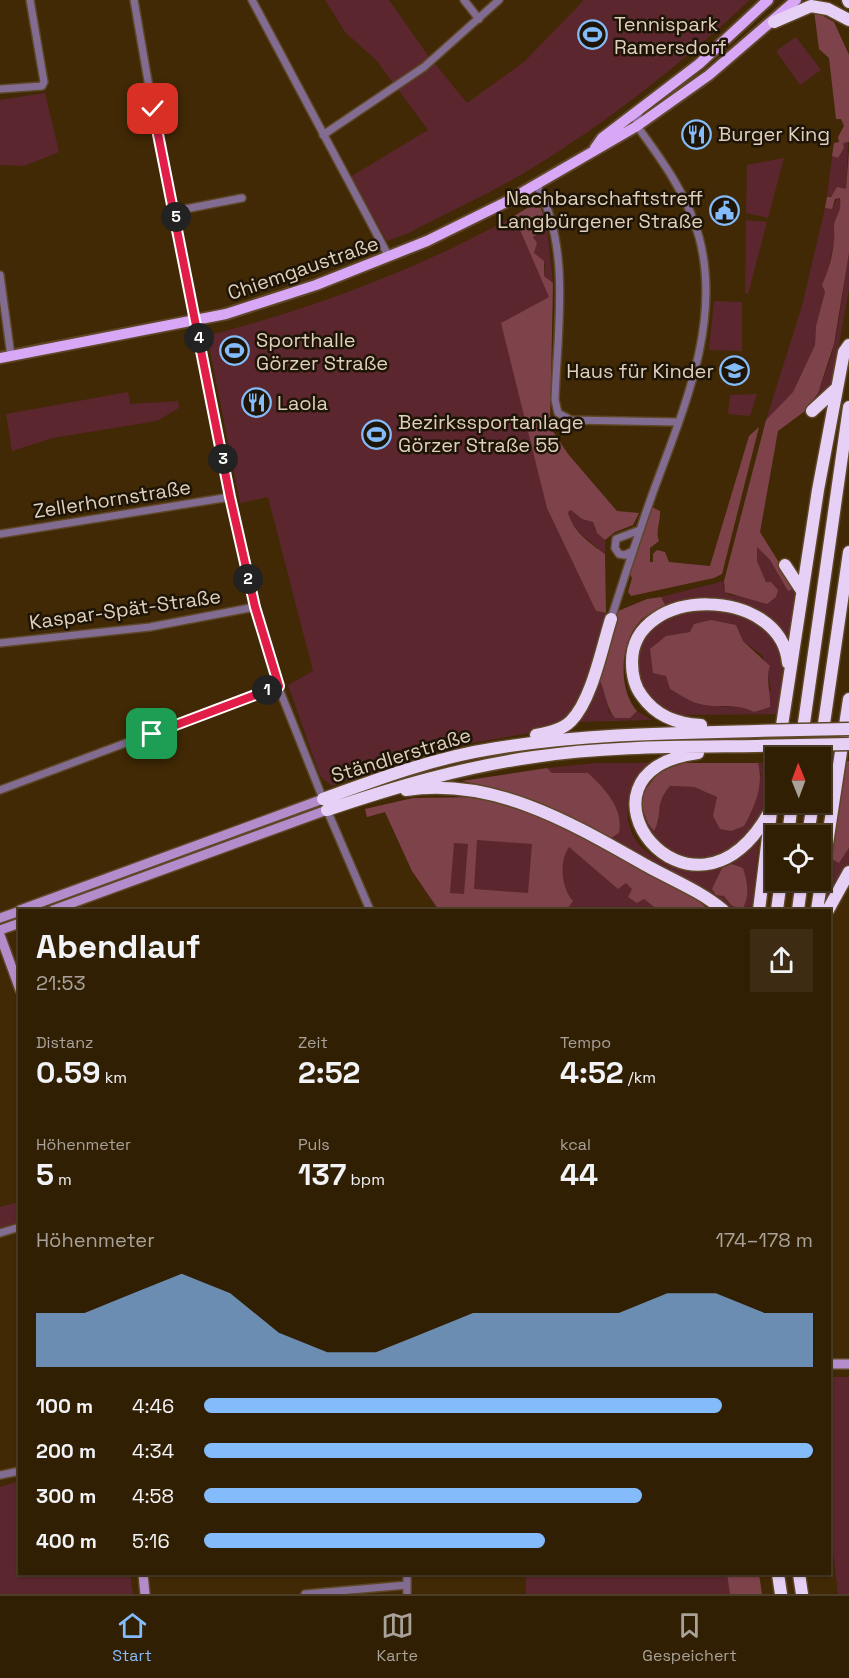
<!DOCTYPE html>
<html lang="de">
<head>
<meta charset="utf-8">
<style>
  body { margin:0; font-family:"Space Grotesk",sans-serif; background:#3d2c13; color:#f1f3f6; height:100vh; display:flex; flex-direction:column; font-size:22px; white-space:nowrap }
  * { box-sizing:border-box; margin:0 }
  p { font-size:20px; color:#a8a29a }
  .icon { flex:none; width:33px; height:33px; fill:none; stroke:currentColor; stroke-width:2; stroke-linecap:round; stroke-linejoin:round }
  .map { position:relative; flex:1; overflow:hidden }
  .panel { position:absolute; left:18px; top:909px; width:813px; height:666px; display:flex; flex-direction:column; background:#311f04; border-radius:0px; box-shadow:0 2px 4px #0004,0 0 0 2px #4c3d26 }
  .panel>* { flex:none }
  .needle { width:39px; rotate:359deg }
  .fabs { position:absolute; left:765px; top:747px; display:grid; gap:12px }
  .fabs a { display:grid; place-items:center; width:66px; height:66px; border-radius:0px; background:#311f04; box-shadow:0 2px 4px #0004,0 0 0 2px #4c3d26; font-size:30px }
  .pin { position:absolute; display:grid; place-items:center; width:51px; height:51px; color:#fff; margin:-26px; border-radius:12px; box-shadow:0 3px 9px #0006 }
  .km { position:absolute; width:30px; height:30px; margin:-15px; border-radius:50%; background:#222; color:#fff; font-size:16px; line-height:30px; text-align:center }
  .round { display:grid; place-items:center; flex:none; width:63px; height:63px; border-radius:0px; background:#3d2c13 }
  .overview { display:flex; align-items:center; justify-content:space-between; height:102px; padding:0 18px }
  h1 { font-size:33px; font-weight:700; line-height:45px }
  .stats { display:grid; grid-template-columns:repeat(3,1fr); gap:9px; height:102px; padding:6px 18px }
  .stats div { display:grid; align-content:center }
  .stats b { font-size:30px; font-weight:700 }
  .stats small { font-size:16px; font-weight:400 }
  .stats p { font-size:16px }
  .chart { height:168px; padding:12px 18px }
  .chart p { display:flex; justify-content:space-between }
  .chart svg { width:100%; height:108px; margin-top:6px; fill:#84bcfb; opacity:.7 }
  ul { padding:0 18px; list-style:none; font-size:20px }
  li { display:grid; grid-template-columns:96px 72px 1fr; align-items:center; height:45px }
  li i { height:15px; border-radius:8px; background:#84bcfb }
  .dock { display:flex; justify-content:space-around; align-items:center; height:84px; border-top:2px solid #4c3d26; background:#311f04; font-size:16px; color:#a8a29a }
  .dock a { display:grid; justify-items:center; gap:3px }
  .dock .on { color:#84bcfb }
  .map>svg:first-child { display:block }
</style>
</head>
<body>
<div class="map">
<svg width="849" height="1594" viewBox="0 0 849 1594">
  <rect width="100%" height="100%" fill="#412905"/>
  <path fill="#5b262e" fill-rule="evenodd" d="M325,0H389L427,54L467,103L524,62L584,0H750C683,62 612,119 534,167C494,192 450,211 409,233L387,241L350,177L428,130L377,61L345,32Z
    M796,37L821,70L800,85L776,51Z
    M45,93L59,152L24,166L0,165V100Z
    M848,142L846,190L827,197L832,156L838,158L844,148L842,143Z
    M784,158L768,218L746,213L747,165Z
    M838,197C848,211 827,255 829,274L822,285L825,292L816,326L815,345L793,392L766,420L802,306L825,208L832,209Z
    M514,216L550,297L501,324L596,611L607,614L582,695L570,714L561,723L548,730L425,751L332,786L320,776L288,685L313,671L268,497L240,503L207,336C314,308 417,270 514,216Z
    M746,220L767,222L748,294L745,293Z
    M547,227L553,283L544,276L545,265L534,253L537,243L533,237Z
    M849,253V289L832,383L826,393L805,411C839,366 839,307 849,253Z
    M714,301L742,302V351L709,350Z
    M128,392L130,404L178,401L179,408L157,421L53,438L12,451L6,414Z
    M757,394L750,416L728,414L730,395Z
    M571,510L593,522L595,530L605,540V554L583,536L570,521L568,512Z
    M756,546L770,560L788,591L795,588L790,638C783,634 776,621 767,616C735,594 698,598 662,608L664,605L661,597L724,581L723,587L729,595L736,596L771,582H766L757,561Z
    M714,609C726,612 740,613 751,618C792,635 784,680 777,714L680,715C648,705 625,673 644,640C648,633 653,627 660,622C676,612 695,610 714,609ZM690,632L743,641L763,656L771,689L754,712L740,705L723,707L670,689L666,676V636Z
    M599,679L606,692L609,713L630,718L637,711L652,720L577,722L590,706Z
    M596,763H649C643,775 630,787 628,803C621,856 679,876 722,868L717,878L724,896L740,910H732L609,839L588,773H552L547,768Z
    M758,763H773C768,789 765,821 744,840C713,867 665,863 645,826C642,819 642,810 640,803L648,823L659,822C656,806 660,798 670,786L694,787L717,797L761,776Z
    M413,798L483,801L698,910H438L412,871L385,812L367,817L365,809Z
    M759,839L752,910H742C750,897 748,883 743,868L732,864Z
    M849,848V864L827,899L824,898L830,858L839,862Z
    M19,1202V1222L0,1228V1207Z
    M830,1377H849V1594H838L830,1526Z
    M19,1481L20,1574H130L133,1594H0V1487Z
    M526,1574H727L730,1594H526Z"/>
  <path fill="#7e424b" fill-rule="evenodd" d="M814,11L834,22L849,55V142L843,143L844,148L838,158L832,156L834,143L839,142L838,137L844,126L841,119H836L829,58L819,49Z
    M849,151V253L834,344L818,393L805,411L778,431L760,532L795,588L788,591L770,560L757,547V561L766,582H771L778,590L776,597L767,604L725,592L724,581L766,420L793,392L815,345L816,326L825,292L822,285C828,272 833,256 834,240C835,234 833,226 835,221C839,212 841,209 840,198L835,199L832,209L825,208L827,197H831L837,187L846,189Z
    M529,207L541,208L547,227L533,237L537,243L534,253L544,261V276L553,283L550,427L568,454L617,511L639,513L633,525L615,532L605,540L597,533L593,522L582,519L571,510L568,512C572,531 590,543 605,554L606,613L596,611L547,508L501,323L549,297L514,216Z
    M759,427L722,574L714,578L631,596L628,592L632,578L629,573L652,507L660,511C661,521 655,531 659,541L650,548V562H653V554L657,550L665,552L669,562L710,566L749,436Z
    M661,597L665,605C659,612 648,613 641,620C620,641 617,689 637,711L630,718H615C606,708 606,692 599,679L618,611L647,599Z
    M711,620L736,625L743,641L770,666C765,678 771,693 770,707L754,712C732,701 718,710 696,703C687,700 678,693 670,689L666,676L653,673L650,649L666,636L690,632L694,624Z
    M843,761H849V848L839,863L830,858Z
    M684,763H758C764,785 755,806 744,826L731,831L720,829L713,816L717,797L694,787L670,786C653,806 664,813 654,831L648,823L640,803L645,790L660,771Z
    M547,768L552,773H588C604,788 624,808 619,833L609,839C562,812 516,791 462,781Z
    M482,797L536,812L695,898L709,910H658L644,899L637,903L628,897L632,889L626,883L618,889L569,847C559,861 561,888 573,901L568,908L572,910H439L412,871L385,812L367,817L365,809L413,798ZM477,840L532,844L528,893L474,889ZM454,843L468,844L464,894L450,893Z
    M732,864L743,868C748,883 750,897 742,910L731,905L724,896L716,895L712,889L722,868Z
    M727,1574H759L762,1594H730Z"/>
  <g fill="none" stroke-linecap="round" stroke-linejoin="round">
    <defs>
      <path id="street" d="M134,0L158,139L248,580L278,686L323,799
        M252,0L389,257
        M464,0L479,19
        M0,89L42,86L44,82L30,0
        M323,135L424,67L499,0
        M536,184C572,246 557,331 555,400L558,413L571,420L677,422
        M175,211L242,198
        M0,275L11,356
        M0,534L230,497
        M633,551L625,555L619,554L615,548L616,539L640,530
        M611,619C624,578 637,538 651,498C680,417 723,325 699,237C688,196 662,160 637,126L636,119L640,111
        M0,643L150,627L255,607
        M0,790L278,686
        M327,810L370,910
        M0,1233L20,1227
        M0,1475L20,1471
        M305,1594L407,1585
        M407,1594V1574"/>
      <path id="secondary" d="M20,910L323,799
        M53,910L327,810
        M0,918L20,911
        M0,930L20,923
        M0,935L20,990
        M830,1364H849
        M143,1574L145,1594"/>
      <path id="primary" d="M595,148L602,138L699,64L768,0
        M0,358L226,314L316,285L427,241L504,203L637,126L709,75L796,0"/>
      <path id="highway" d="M848,0L849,2
        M774,22L811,6L828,9L849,20
        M812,411L837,388
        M785,565L802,591
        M701,725C678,724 656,716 642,696C634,686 632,674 632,662C632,585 781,585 788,663
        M536,735C548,733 562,730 571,721C592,700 602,647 611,619
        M698,753C555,771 691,953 770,811
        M777,758L818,490L844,352L849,345
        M799,758L849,407
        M819,758L849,552
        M406,790C496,777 573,824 649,867C673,880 702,892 723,910
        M323,799C380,778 437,757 497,748C583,734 670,733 756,731
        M327,810C395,787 463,767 534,757C607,746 682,747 756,746
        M788,836L792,802
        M808,836L813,802
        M759,910L776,771
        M777,910L781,880
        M798,910L802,880
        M817,910L849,699
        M828,910L849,872
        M778,1574L781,1594
        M799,1574L802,1594"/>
    </defs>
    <use href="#street" stroke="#5d4726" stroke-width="10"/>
    <use href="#secondary" stroke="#5d4726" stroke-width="12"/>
    <use href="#primary" stroke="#5d4726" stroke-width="14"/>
    <use href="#highway" stroke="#5d4726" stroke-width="15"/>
    <use href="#street" stroke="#836c92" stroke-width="7"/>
    <use href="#secondary" stroke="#b38dcb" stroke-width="9"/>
    <use href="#primary" stroke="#d8a7f6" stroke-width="10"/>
    <use href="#highway" stroke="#e7d0f6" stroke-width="12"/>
    <defs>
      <path id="highway-bridge" d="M756,731L849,729
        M756,746L849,744"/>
    </defs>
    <use href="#highway-bridge" stroke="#5d4726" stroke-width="15" stroke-linecap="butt"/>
    <use href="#highway-bridge" stroke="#e7d0f6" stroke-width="12"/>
  </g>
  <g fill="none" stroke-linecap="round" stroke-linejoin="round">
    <defs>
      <path id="route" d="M152,734L279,686L255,607L230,497L153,109"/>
    </defs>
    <use href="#route" stroke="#fff" stroke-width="12"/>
    <use href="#route" stroke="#e11d48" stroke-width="8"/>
  </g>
  <defs>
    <symbol id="stadium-ring" viewBox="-11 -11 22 22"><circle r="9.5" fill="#1f1507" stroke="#84bcfb" stroke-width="1.5"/><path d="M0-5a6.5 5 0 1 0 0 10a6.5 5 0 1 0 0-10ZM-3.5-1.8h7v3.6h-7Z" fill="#84bcfb"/></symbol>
    <symbol id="restaurant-ring" viewBox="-11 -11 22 22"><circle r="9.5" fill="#1f1507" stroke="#84bcfb" stroke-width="1.5"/><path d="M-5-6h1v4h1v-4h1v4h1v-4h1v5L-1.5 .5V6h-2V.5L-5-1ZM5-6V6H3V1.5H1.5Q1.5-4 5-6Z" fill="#84bcfb"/></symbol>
    <symbol id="civic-ring" viewBox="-11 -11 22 22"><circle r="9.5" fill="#1f1507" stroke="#84bcfb" stroke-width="1.5"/><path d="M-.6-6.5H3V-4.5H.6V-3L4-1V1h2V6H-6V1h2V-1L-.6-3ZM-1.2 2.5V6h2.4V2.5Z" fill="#84bcfb"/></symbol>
    <symbol id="school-ring" viewBox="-11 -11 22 22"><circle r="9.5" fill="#1f1507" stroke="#84bcfb" stroke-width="1.5"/><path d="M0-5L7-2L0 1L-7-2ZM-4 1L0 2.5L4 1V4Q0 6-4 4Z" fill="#84bcfb"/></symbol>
  </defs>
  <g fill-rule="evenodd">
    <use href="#stadium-ring" x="576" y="18" width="33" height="33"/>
    <use href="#restaurant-ring" x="680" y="118" width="33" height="33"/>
    <use href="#civic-ring" x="708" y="194" width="33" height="33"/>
    <use href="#stadium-ring" x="218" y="334" width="33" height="33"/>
    <use href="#school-ring" x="718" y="354" width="33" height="33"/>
    <use href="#restaurant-ring" x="240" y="386" width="33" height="33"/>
    <use href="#stadium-ring" x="360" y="418" width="33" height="33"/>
  </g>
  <g text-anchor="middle" stroke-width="5" stroke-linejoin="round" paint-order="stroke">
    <g font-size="20" fill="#dfd0bd" stroke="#1f1507" text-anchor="start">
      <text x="614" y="31">Tennispark<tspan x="614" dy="23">Ramersdorf</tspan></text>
      <text x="718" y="141">Burger King</text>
      <text x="703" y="205" text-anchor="end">Nachbarschaftstreff<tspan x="703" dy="23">Langbürgener Straße</tspan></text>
      <text x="256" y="347">Sporthalle<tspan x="256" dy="23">Görzer Straße</tspan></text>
      <text x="714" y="378" text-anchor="end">Haus für Kinder</text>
      <text x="277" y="410">Laola</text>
      <text x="398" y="429">Bezirkssportanlage<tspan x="398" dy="23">Görzer Straße 55</tspan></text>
    </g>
    <g font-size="20" fill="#dfd0bd" stroke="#1f1507">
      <text transform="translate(303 268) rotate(-19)" y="7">Chiemgaustraße</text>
      <text transform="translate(112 499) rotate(-9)" y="7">Zellerhornstraße</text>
      <text transform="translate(125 609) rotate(-8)" y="7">Kaspar-Spät-Straße</text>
      <text transform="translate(401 755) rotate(-17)" y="7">Ständlerstraße</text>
    </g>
  </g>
</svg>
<div class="fabs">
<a><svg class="needle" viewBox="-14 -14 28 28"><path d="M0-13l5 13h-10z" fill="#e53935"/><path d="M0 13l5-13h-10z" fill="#a8a29a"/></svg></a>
<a><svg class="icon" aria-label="locate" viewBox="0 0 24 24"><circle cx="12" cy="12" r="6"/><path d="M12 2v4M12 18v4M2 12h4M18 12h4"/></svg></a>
</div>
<div class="pin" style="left:152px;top:734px;background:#1e9e55"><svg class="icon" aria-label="arrive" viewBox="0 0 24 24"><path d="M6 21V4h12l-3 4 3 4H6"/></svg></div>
<div class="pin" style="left:153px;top:109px;background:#d93025"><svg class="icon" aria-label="check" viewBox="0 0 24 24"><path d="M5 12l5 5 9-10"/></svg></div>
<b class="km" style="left:267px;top:690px">1</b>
<b class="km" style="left:248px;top:579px">2</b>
<b class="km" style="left:223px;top:459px">3</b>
<b class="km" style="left:199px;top:338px">4</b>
<b class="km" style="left:176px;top:217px">5</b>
<section class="panel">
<div class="overview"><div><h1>Abendlauf</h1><p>21:53</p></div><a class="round"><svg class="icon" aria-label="share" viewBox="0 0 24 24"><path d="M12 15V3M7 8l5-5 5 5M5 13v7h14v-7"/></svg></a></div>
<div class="stats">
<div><p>Distanz</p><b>0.59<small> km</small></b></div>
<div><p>Zeit</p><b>2:52</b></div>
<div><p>Tempo</p><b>4:52<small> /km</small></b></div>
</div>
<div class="stats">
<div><p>Höhenmeter</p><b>5<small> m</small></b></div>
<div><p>Puls</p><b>137<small> bpm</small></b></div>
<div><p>kcal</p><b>44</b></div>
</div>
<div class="chart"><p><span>Höhenmeter</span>174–178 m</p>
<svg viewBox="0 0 160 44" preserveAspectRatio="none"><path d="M0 44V22L10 22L20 14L30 6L40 14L50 30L60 38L70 38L80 30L90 22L100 22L110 22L120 22L130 14L140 14L150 22L160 22V44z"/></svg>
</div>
<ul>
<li><b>100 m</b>4:46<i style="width:85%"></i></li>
<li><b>200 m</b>4:34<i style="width:100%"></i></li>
<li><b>300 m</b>4:58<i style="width:72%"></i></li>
<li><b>400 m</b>5:16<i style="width:56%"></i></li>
</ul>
</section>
</div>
<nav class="dock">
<a class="on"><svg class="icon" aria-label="home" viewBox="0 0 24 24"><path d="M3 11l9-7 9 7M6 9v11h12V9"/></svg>Start</a>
<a><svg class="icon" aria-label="map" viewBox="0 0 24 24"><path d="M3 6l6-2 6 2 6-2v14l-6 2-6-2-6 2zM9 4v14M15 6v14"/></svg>Karte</a>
<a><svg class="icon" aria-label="saved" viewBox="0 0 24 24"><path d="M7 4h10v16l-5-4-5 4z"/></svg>Gespeichert</a>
</nav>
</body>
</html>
